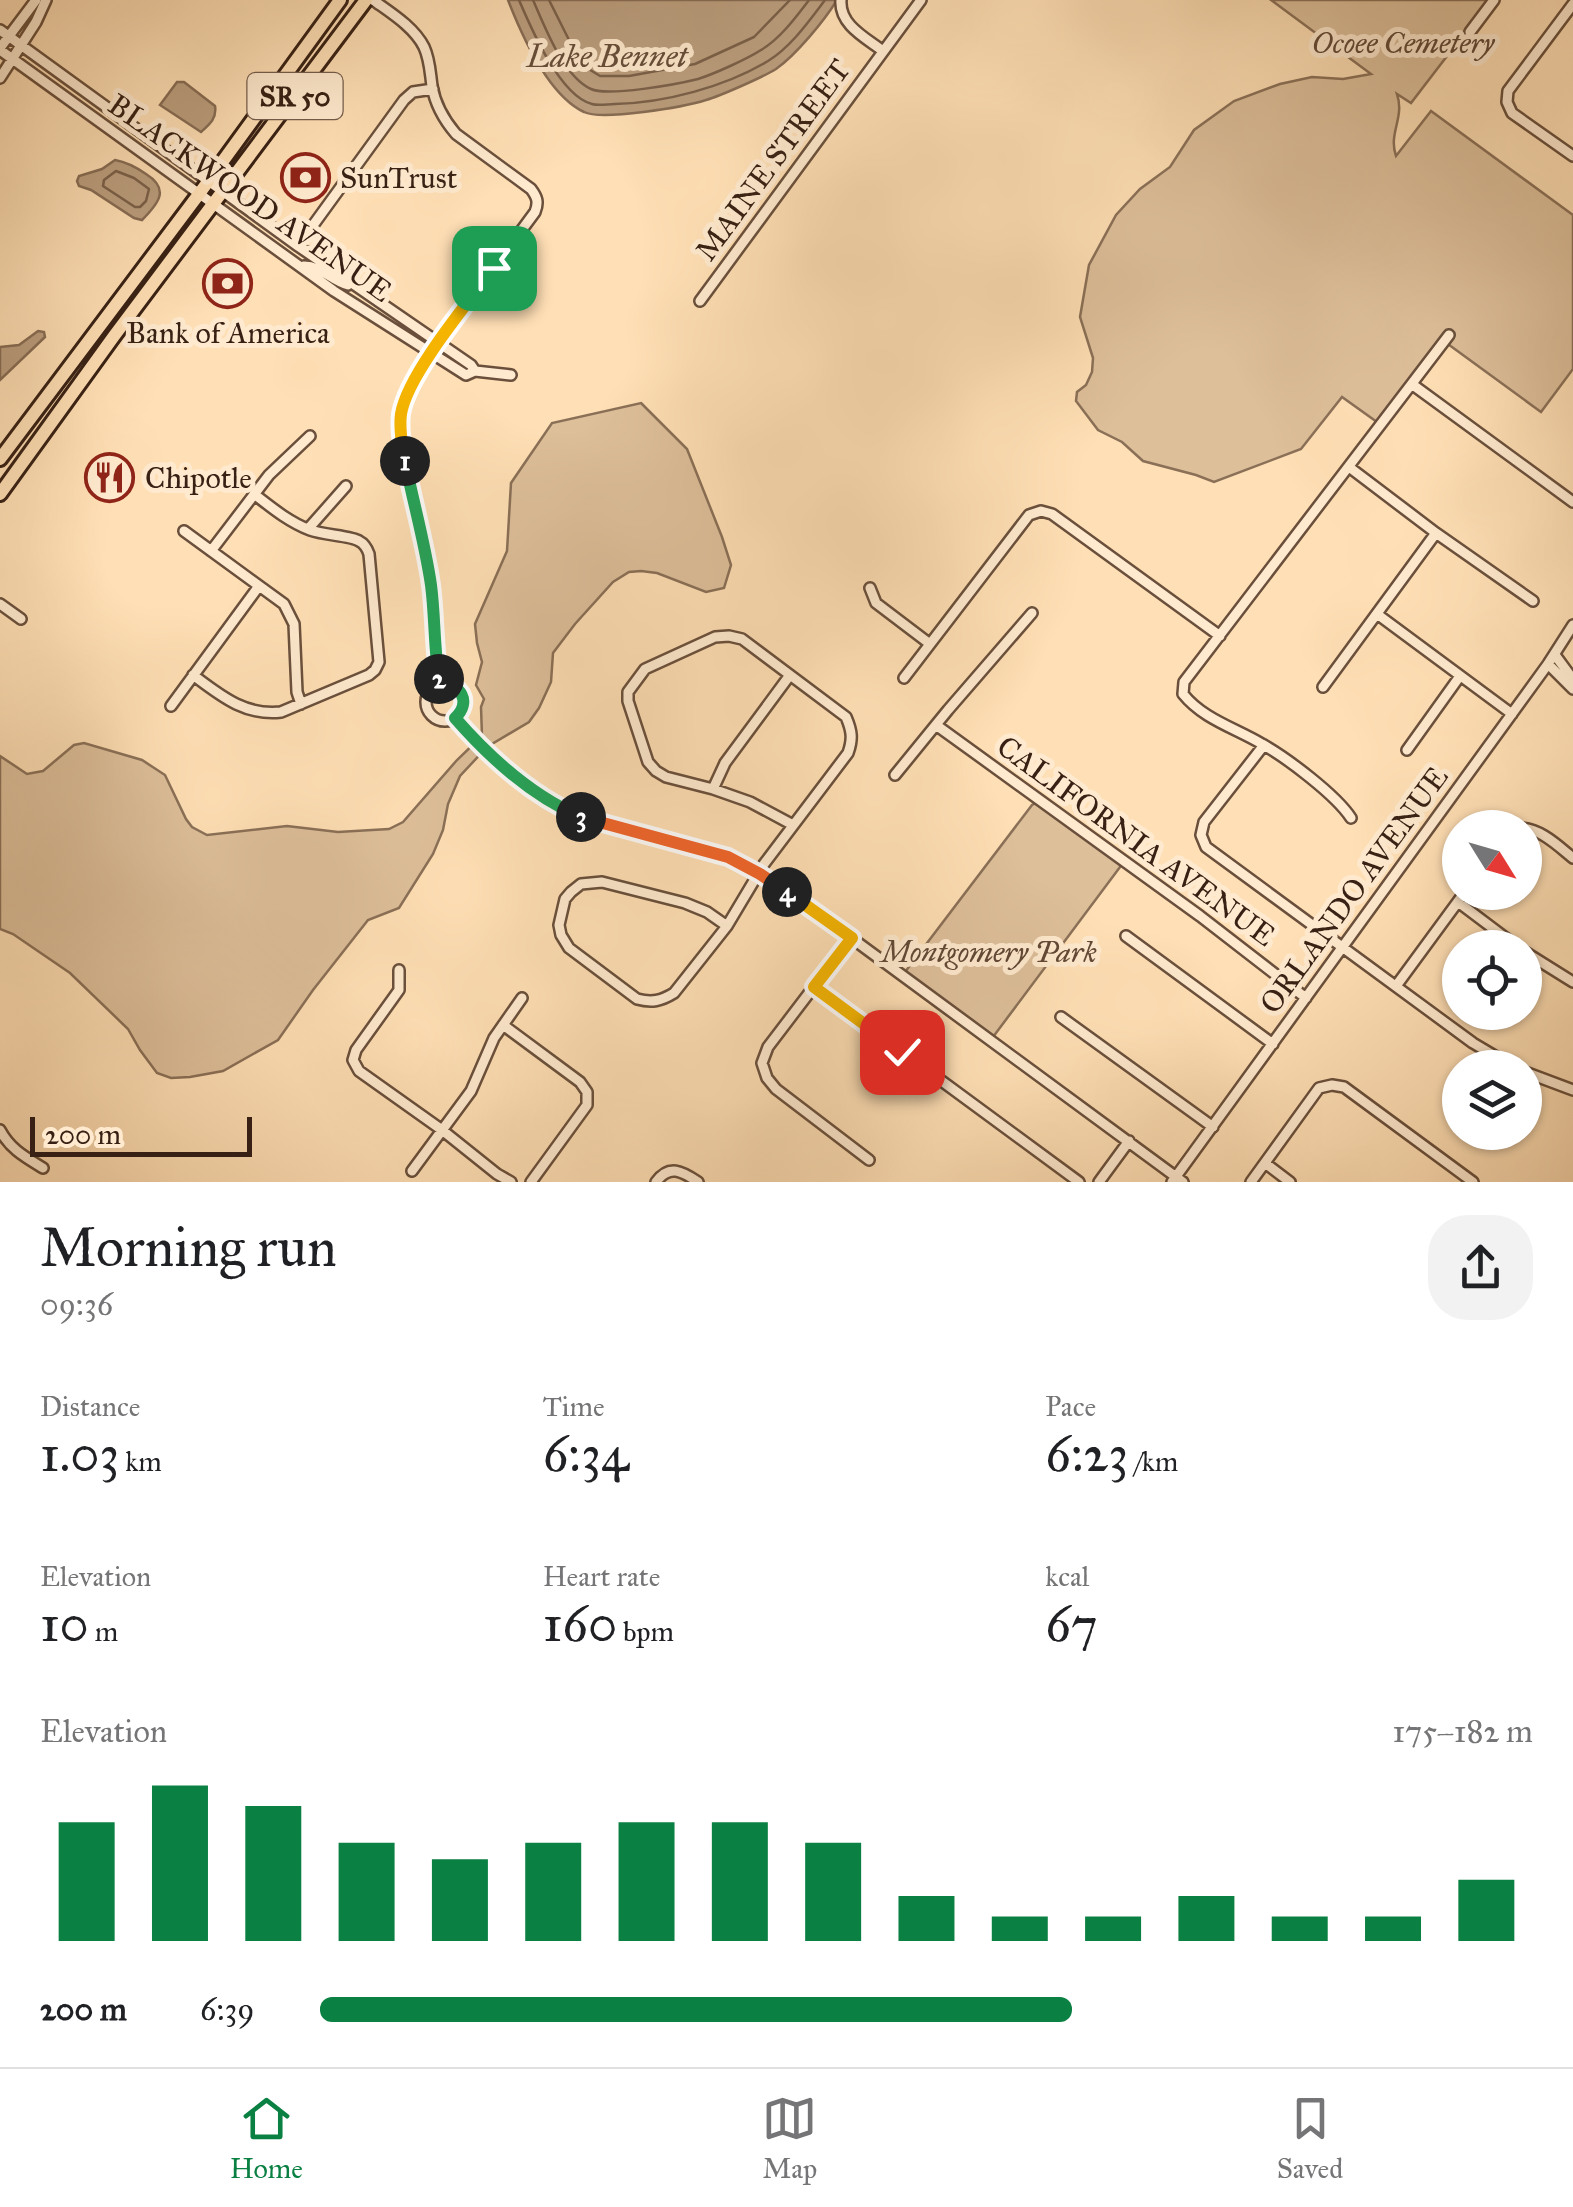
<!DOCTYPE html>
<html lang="en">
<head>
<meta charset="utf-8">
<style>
  body { margin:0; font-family:"IM FELL Great Primer",serif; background:#f2f2f2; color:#202124; height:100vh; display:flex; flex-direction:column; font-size:38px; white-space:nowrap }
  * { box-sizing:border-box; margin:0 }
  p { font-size:32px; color:#757577 }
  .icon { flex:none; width:55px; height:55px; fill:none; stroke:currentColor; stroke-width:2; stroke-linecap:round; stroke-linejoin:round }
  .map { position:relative; height:1182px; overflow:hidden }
  .drawer { display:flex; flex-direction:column; background:#fff; flex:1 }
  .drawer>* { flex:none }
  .needle { width:65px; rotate:127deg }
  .buttons { position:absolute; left:1442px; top:810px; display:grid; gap:20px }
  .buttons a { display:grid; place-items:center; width:100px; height:100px; border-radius:50%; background:#fff; box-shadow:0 2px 8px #0004; font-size:50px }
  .scale { position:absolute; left:30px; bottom:25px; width:222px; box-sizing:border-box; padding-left:10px; border:5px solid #382114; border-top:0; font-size:28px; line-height:35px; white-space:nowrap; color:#382114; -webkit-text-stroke:8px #ffeacf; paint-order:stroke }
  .pin { position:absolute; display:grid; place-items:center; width:85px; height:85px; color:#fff; margin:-42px; border-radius:20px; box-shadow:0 5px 15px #0006 }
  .km { position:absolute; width:50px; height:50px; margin:-25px; border-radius:50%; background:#222; color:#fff; font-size:28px; line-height:50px; text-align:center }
  .round { display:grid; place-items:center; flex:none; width:105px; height:105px; border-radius:40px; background:#f2f2f2 }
  .summary { display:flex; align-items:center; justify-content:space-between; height:170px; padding:0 40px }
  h1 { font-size:55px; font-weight:600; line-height:75px }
  .figures { display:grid; grid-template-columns:repeat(3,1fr); gap:15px; height:170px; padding:10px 40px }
  .figures div { display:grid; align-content:center }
  .figures b { font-size:50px; font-weight:600 }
  .figures small { font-size:28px; font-weight:400 }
  .figures p { font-size:28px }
  .chart { height:280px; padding:20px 40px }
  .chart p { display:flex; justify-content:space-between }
  .chart svg { width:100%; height:180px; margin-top:10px; stroke:#0b8043; stroke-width:6 }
  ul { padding:0 40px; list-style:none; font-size:32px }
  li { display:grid; grid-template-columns:160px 120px 1fr; align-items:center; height:75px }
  li i { height:25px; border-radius:12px; background:#0b8043 }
  .menu { display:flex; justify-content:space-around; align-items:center; height:140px; border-top:2px solid #e0e0e0; background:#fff; font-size:28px; color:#757577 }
  .menu a { display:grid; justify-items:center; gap:5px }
  .menu .on { color:#0b8043 }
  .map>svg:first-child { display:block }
</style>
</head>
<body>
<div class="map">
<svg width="1573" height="1182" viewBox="0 0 1573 1182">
  <rect width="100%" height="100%" fill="#ffdfb5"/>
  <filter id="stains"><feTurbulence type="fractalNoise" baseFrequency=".002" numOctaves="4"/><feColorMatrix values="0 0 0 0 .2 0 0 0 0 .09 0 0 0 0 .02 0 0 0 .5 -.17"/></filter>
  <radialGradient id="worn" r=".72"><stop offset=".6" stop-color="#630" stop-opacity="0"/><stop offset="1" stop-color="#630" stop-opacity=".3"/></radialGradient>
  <path fill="#ddbf9a" stroke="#8a7057" stroke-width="2.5" d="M1271,0H1490L1411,103L1397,94C1405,118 1388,133 1396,156L1431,111L1573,215V369L1541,412L1441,339L1377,422L1342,397L1301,449L1214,482L1196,475L1143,461L1122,442L1098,430L1076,401L1077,392L1086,385L1092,372L1093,358L1080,317L1089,265L1116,215L1140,189L1170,167L1194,130L1234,101L1280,84L1312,77L1343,79L1371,74Z
    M641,403L687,449L722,537L731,565L724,588L706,592L657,573L641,571L629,572L613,582L575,624L553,653L551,682L539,708L529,722L487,747L460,776L448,804L443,830L433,854L399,908L368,920L313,990L278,1040L223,1071L190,1077L171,1078L157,1073L140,1050L128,1029L70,973L13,934L0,929V756L27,774L43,771L74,745L84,743L142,760L165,775L186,819L192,827L207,835L287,826L338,832L389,829L403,822L457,760L482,736L481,707L484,699L476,685L482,662L477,643L475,624L507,551L511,483L552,423Z
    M1038,802L1123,863L993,1037L905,972L1032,805Z"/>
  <path fill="#bb9e7e" stroke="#876c54" stroke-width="2.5" d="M508,0H837C824,21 796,55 776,69C763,77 720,96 706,100C684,107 602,121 584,112C548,95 522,36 508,0Z
    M177,82H184L215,106C217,118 210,124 201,132L160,105Z
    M115,160C126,162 136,167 146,174C170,189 159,203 142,220L134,218L91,190L79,186L77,181L79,176L102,169Z
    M38,331L44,332L45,337L0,380V347L19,345Z"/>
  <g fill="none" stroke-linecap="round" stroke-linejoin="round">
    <path stroke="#7a6049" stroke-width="2.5" d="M519,0C531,28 560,96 592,104C598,106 608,104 615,104C664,103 725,87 768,61C791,47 809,21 825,0
      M533,0C545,27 563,76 591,89C608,97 678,84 698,79C714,74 747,59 761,50C780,39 796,17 809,0
      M549,0L574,50L587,68L600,76H629L695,64L754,37L790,0
      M116,171L134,178L149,189L146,201L140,207H135L103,186L104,180Z"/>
    <defs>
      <path id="minor" d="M373,0C391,13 414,27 424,47C430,60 430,72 432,86C435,104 444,120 456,134L531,189C537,197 539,202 535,212C511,245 486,278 462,311C440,341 412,373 402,409C393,445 421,522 427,561C434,602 433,643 439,684
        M841,0C839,25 866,38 883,51
        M1573,4L1508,91L1507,102L1512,113L1573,156
        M0,30L298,246L471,365L475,371
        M1470,32L1494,0
        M0,48L36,0
        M0,50L334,291L466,375L475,371L511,375
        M0,78L36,22L46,0
        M298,246L404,100L413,92L433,89
        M304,266C321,266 332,281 348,285
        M700,301L921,0
        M1413,385L1573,502
        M1349,467L1436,533L1533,601
        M308,529L346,486
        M184,531L284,604L294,624L297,692L301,704
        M211,551L269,475L310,436
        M870,588L876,603L930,644
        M0,604L21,619
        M1377,614L1512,714
        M1555,655L1569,674L1573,684
        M1548,664L1573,689
        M193,675C221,696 245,716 281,712L369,675L375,670L379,662L369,554C367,548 365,544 359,541C352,536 323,535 310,530C289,522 272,508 254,494
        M904,678L1029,515L1041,511L1052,514L1220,636
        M426 702a19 19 0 1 1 38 0a19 19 0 1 1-38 0Z
        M1323,687L1436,533
        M171,706L259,586
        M455,718C491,760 534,800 587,819C633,836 683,839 728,857C758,869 785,891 812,909L1183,1182
        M936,725L1200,916L1306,998
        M1264,745L1204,822L1201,835L1206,847L1473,1043L1515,1068
        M1407,750L1460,676
        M895,775L948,710L1032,613
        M713,789L725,763L790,675
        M1351,818C1336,795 1287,758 1262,744C1235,728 1203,719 1183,694L1184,682L1449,335
        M1519,828C1540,828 1557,845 1573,858
        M1458,902L1519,948
        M727,926L707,912L685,903L602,882L581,884L571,892L565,899L559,925L561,935L569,948L637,999C652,1003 661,1001 674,993L727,926L764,864L848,753C853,739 852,731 846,717L742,639L729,636L715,637L645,669L628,692V701L648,762L656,771L666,777L713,789L750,802L793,825
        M1126,936L1273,1044
        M851,938L768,1047L762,1063L767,1078L776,1089L869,1160
        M1525,952L1573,982
        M399,970V990L356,1050L353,1060L359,1071L442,1130L497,1174L511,1182
        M1396,986L1465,892
        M814,987L1079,1182
        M1061,1017L1213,1127
        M503,1025L580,1082L587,1092V1105L531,1182
        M1525,1072L1573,1090
        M0,1130C10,1149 25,1157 43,1168
        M1265,1163L1290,1182
        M412,1171L471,1091L494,1038L522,998
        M656,1182C669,1164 682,1171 698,1182
        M1099,1182L1129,1141
        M1172,1182L1548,664L1573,625
        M1251,1182L1319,1088L1332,1085L1344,1087L1473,1182"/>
      <path id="highway" d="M0,459L199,194L340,0
        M0,494L114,336L366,0"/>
    </defs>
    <use href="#minor" stroke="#6a503c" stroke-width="14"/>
    <use href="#highway" stroke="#382114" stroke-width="18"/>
    <use href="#minor" stroke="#ffeacf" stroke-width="9"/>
    <use href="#highway" stroke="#ffdfb5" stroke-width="12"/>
  </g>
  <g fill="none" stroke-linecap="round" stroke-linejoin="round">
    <defs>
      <path id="split-1" d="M405,461C402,446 399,429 401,414C407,375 469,301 494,268"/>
      <path id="split-2" d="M405,461C413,502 425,543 431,585C435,616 434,648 439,679"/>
      <path id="split-3" d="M439,679V684C461,683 472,702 455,718C490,758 531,796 581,817"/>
      <path id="split-4" d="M581,817L728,857L760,874L787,892"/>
      <path id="split-5" d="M787,892L852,938L814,987L902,1052"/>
    </defs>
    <use href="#split-1" stroke="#fff" stroke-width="20"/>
    <use href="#split-2" stroke="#fff" stroke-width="20"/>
    <use href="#split-3" stroke="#fff" stroke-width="20"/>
    <use href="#split-4" stroke="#fff" stroke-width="20"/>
    <use href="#split-5" stroke="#fff" stroke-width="20"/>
    <use href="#split-1" stroke="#f5b400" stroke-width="12"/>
    <use href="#split-2" stroke="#22a559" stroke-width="12"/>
    <use href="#split-3" stroke="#22a559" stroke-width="12"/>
    <use href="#split-4" stroke="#f0652b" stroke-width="12"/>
    <use href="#split-5" stroke="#f5b400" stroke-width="12"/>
  </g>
  <defs>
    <symbol id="bank-ring" viewBox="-11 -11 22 22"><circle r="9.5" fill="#ffeacf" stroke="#8f2418" stroke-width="1.5"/><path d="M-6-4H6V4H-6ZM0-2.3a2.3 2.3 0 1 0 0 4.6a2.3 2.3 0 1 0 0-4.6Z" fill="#8f2418"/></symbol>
    <symbol id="restaurant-ring" viewBox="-11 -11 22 22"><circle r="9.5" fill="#ffeacf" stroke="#8f2418" stroke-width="1.5"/><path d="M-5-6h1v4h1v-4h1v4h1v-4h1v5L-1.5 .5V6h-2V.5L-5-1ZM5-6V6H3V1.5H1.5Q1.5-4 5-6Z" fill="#8f2418"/></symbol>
  </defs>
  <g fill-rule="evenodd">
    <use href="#bank-ring" x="278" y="150" width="55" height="55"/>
    <use href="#bank-ring" x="200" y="256" width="55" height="55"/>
    <use href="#restaurant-ring" x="82" y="450" width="55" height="55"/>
  </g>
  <g text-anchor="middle" stroke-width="10" stroke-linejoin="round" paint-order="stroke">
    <rect fill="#ffeacf" stroke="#745d4c" stroke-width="2.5" x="247.5" y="73" width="95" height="46" rx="8"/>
    <g font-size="28" font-weight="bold" fill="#382114">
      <text x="295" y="106">SR 50</text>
    </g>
    <g font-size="30" font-style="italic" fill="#614836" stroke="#ffeacf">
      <text x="1403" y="53">Ocoee Cemetery</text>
      <text x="989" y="962">Montgomery Park</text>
    </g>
    <g font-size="30" fill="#382114" stroke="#ffeacf">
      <text transform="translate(773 160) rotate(-54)" y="10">MAINE STREET</text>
      <text transform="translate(250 198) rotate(35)" y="10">BLACKWOOD AVENUE</text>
      <text transform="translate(1136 841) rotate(36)" y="10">CALIFORNIA AVENUE</text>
      <text transform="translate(1354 890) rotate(-54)" y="10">ORLANDO AVENUE</text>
    </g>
    <g font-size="30" fill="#382114" stroke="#ffeacf" text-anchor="start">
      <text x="340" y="188">SunTrust</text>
      <text x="228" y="343" text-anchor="middle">Bank of America</text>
      <text x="145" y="488">Chipotle</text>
    </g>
    <g font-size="32" font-style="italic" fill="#664d39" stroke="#ffeacf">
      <text x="607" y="67">Lake Bennet</text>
    </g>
  </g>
  <rect width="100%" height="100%" filter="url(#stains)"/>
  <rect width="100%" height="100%" fill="url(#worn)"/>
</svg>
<div class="buttons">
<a><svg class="needle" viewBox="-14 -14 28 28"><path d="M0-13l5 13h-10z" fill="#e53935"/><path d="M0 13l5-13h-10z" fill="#757577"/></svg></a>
<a><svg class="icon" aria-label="locate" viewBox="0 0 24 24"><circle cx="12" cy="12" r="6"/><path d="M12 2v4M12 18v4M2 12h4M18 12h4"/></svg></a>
<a><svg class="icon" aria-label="layers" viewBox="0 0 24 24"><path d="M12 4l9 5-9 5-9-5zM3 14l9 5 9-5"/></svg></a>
</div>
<div class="scale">200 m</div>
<div class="pin" style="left:494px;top:268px;background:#1e9e55"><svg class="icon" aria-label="arrive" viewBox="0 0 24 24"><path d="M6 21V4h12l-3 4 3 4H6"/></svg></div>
<div class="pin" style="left:902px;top:1052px;background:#d93025"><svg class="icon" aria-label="check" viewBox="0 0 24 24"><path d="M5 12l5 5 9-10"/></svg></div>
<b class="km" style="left:405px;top:461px">1</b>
<b class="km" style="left:439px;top:679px">2</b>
<b class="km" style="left:581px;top:817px">3</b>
<b class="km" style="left:787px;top:892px">4</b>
</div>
<section class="drawer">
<div class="summary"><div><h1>Morning run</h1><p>09:36</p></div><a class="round"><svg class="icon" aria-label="share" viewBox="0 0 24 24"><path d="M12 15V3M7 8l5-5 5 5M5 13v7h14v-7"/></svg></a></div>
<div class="figures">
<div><p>Distance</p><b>1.03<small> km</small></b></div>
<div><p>Time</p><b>6:34</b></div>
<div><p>Pace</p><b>6:23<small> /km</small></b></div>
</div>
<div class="figures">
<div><p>Elevation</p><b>10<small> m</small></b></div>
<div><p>Heart rate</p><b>160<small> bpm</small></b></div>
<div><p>kcal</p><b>67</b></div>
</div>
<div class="chart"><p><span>Elevation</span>175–182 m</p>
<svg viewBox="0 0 160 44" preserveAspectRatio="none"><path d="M5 44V15M15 44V6M25 44V11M35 44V20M45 44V24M55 44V20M65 44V15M75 44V15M85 44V20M95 44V33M105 44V38M115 44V38M125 44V33M135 44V38M145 44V38M155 44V29"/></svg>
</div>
<ul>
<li><b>200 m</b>6:39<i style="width:62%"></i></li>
</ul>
</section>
<nav class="menu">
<a class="on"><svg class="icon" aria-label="home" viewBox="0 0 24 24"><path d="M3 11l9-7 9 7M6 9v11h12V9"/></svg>Home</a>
<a><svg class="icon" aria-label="map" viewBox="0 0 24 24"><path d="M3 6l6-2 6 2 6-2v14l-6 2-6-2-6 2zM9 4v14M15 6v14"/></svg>Map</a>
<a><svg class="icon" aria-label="saved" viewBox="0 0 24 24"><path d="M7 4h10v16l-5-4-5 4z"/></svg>Saved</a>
</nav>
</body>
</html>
